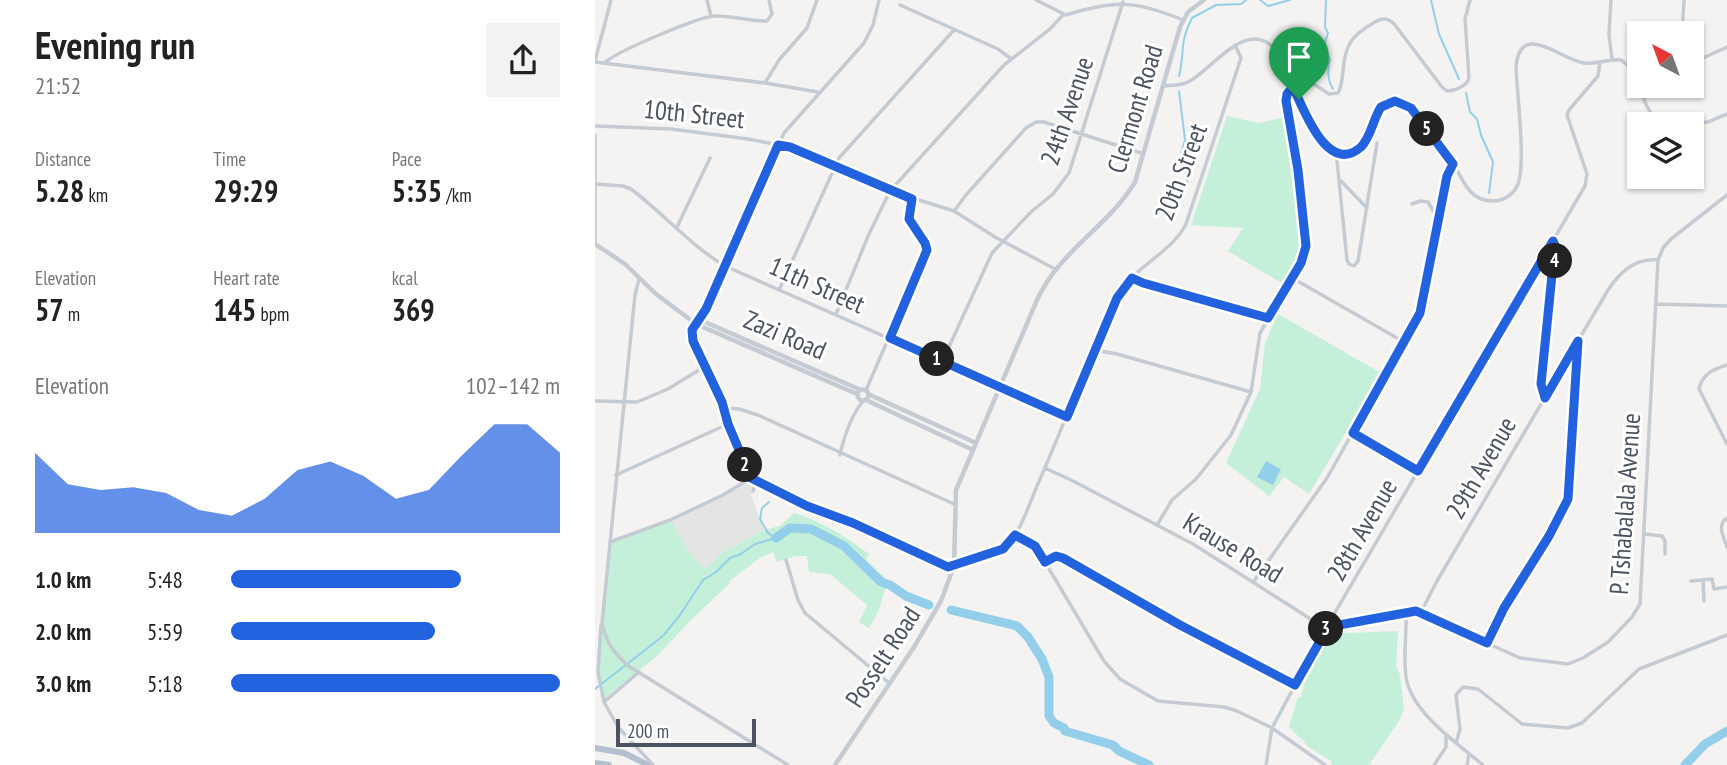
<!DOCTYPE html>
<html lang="en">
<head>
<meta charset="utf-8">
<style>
  body { margin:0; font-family:"PT Sans Narrow",sans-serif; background:#f2f2f2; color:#222; height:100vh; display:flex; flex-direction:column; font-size:26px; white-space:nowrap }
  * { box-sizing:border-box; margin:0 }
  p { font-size:23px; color:#767676 }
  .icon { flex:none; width:38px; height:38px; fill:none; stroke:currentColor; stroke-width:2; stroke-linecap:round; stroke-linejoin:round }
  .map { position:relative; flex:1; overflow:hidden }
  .sheet { display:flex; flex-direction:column; background:#fff; width:595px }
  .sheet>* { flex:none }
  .needle { width:46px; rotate:319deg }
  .tools { position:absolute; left:1032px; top:21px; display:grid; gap:14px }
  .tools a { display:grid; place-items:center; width:77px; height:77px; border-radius:0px; background:#fff; box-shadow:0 2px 5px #0004; font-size:35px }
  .scale { position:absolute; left:21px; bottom:18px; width:140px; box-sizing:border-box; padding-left:7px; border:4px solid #4a535f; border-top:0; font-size:19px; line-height:24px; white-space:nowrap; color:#4a535f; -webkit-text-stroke:5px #fff; paint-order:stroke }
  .pin { position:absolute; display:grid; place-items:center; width:60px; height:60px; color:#fff; margin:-72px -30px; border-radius:50% 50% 50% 0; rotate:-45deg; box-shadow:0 0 7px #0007 }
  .pin .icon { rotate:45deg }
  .km { position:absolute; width:35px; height:35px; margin:-18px; border-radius:50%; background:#222; color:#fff; font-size:19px; line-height:35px; text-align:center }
  .round { display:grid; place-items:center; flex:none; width:74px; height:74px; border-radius:0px; background:#f2f2f2 }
  .overview { display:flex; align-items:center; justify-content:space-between; height:119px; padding:0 35px }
  h1 { font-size:38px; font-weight:700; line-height:52px }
  .figures { display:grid; grid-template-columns:repeat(3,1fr); gap:10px; height:119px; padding:7px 35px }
  .figures div { display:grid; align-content:center }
  .figures b { font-size:30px; font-weight:700 }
  .figures small { font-size:19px; font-weight:400 }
  .figures p { font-size:19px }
  .chart { height:196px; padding:14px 35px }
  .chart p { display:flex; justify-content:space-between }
  .chart svg { width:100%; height:126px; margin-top:7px; fill:#2262df; opacity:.7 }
  ul { padding:0 35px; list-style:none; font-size:23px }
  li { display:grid; grid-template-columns:112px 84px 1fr; align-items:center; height:52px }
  li i { height:18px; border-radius:9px; background:#2262df }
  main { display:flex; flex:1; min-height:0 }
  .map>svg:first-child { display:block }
</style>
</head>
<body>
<main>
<section class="sheet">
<div class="overview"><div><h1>Evening run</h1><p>21:52</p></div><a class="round"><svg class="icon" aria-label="share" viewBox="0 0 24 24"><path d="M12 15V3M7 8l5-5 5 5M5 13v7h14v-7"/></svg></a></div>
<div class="figures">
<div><p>Distance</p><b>5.28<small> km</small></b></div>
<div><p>Time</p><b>29:29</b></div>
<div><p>Pace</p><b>5:35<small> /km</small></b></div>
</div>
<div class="figures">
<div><p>Elevation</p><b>57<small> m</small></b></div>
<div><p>Heart rate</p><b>145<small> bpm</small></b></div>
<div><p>kcal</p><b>369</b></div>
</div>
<div class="chart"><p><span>Elevation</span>102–142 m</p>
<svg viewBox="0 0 160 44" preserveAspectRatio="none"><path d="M0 44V16L10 27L20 29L30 28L40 30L50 36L60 38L70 32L80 22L90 19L100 24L110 32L120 29L130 17L140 6L150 6L160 16V44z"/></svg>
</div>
<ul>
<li><b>1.0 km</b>5:48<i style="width:70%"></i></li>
<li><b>2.0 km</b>5:59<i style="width:62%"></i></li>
<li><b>3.0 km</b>5:18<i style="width:100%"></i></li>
</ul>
</section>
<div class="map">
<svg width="1132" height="765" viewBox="0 0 1132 765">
  <rect width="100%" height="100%" fill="#f4f3f2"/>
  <path fill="#e5e4e4" d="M156,478L161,483L156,495L169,530L127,553L111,570L99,559L75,520L139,490Z"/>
  <path fill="#c4efd9" d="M632,116L663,123L691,117L709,243L708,249L688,284L633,251L648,228L596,225Z
    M683,314L786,373L714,494L689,477L674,496L631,463L665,389L670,343Z
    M199,513C228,522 250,536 274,554L271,559L293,581L283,612L274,628L264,622L272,605L235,574L214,572L212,556H200L182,562L178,552L165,558L134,581L135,583L96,620L60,658L16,693L9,701L3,661L15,543L75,520L99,559L111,569L127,553L169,530L185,526Z
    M803,631L801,666L805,675L809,709L804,721L774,765H737L736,761L715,748L694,727L703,697H706L713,667L723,655L733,634Z"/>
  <path fill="#93cfea" d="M671,461L686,469L678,485L662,477Z"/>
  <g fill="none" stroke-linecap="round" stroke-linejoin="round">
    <path stroke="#93cfea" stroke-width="2" d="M665,0L673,6L695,0
      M731,0L730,27L733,33L728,49L735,59C732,70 732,79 738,89
      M836,0L844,34L864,79
      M584,76C590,53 584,42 597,18L621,5L646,4L651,0
      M584,91L590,140L586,154L593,184
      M871,93L875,112L882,119L886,135L898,162L894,193
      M174,502L167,508L165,519L173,533L180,538
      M0,689L68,636L85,615L108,580L121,572L135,558L146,554L160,544L181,538"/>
    <path stroke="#93cfea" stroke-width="9" d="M181,538L195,528L216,529L249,546L286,582L295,585L311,596L334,605
      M356,610L422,626L433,637L447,659L454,677V716L459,723L469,728L470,731L518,745L524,751L554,765
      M1090,765L1110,744L1132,731"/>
    <path stroke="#c4cbd3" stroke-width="3.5" d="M112,0L116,16
      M441,0L471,15C520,0 539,0 588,20
      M1016,0L1014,35L1017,59
      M305,5L403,49L415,58
      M1087,33L1089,0
      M1097,59L1108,58L1132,47
      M0,61L16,0
      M0,62L170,83L223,92
      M10,63C19,52 104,17 119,16C137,15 155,22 172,21L177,14L174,0
      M170,83L184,60L212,28L222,0
      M568,86C577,85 587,86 595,81C619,67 655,15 682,52C694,77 715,140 740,151C783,169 774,78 812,105C818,109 822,116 826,121C837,135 848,149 858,164C864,172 868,183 875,191C881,198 889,201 898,201C909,201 919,194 923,184C931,164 922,93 921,68C924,19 966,60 989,63C1002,65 1013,58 1026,60L1038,69L1045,84
      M1045,86C1050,107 1057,124 1081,124
      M1083,124L1113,122L1132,114
      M0,126L76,129L153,139L195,147L295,191L359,211L400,237L460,269
      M0,135V242
      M741,151L752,260L754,264L759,266L763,261L782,143
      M746,181L772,208
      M0,184L28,186L36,189C68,213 96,246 130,266L472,417
      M817,204L825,201L833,202L843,219
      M359,211L371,195L431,128L441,122H449L549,154
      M82,227L115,158
      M537,278L548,283L672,318
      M44,279L40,295L7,623C11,642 19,654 35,667L193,765
      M699,279L809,342
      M184,290L244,158L359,30
      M1061,304L1132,306
      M241,314L274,234L295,191L409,65L455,29L468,15
      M499,350L522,354L656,392
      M347,362L397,253L437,211L458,194L474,173L528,2
      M1132,365C1119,369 1107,374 1104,389L1132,444
      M271,390L332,250L330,243L314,219L317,199
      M950,398L946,384L961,255L958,241
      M0,401L42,402L73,389L109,367
      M129,408L144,409L163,415L359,504
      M758,433L823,471
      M245,455C249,437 256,416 268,401
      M450,468L478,481L598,544L725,625L740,626L821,611L925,658L973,664L988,658L1013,642L1037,617L1045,604L1063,260L1068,248L1076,239L1132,195
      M21,475L133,424
      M156,478L212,506L258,523L353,567L400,552L414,544C427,527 434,505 442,486C470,424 492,359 522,298C537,267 576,254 591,224L646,58L640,45
      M156,478C142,455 137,426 126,401C117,379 96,355 97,330L111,309L189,133L269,43L278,25L284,0
      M158,491L161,482
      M1132,518C1121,525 1129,537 1132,547
      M562,525L577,500L601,479L636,435L656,392L665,333L706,263L711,250V238L691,101C692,90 700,81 711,79L734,94L743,93C747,86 747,79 748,71C750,44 757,35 780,22C788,17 794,18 800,25L847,87L852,91C860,91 872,86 874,78L870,19L875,0
      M1049,534L1067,536L1070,541V554
      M421,535L440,546L444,552L509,661L525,679L563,701L629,707L642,711L677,728L730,765
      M15,542L75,520L128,495L156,478
      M191,560L203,600L210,613L294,683
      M450,562L461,556L468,558L585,625L700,685
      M1108,580L1109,601
      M659,581L732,478L825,313L852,176L858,164
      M1096,581L1117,579L1119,589L1132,587
      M811,612C812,633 808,655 811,677C816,712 863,744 888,765
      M826,612L842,581L1013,290C1025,272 1040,258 1063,260
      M6,625L3,672L9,702
      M893,643L909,608L954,536L973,499L983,343
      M44,672L9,702L23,727L58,765
      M861,743L865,729L861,695L868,687L883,689L927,724L973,728L987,723L1044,669L1132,635
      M671,765L677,728L728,633L990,186L992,174L972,115L974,110L1003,76L1005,62
      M839,765L851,747V736
      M872,765L874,754"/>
    <path stroke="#c4cbd3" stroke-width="4.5" d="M0,244L30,264L61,294L101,324L262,394
      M99,321L110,322L266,390
      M262.5 395a5.5 5.5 0 1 1 11 0a5.5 5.5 0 1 1-11 0Z
      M273,394L381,443
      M271,400L378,450
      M240,765L319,647L346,601L359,566L361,490L442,300C464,251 513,227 540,182L585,27L593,12L609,0"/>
    <path stroke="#b4bfcf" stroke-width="6" d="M0,748L29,753L53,765
      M0,763L14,765"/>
  </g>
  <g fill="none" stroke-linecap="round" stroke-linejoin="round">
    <defs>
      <path id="route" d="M698,87C708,107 732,177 766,147C776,137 778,119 786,107L800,101L816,108L858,164L852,176L825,313L758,433L823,471L958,241L960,245L946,384L950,398L983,341L973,499L954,536L909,608L892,643L821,611L733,627L700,685L585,625L468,558L461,556L450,562L440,546L420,535L408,549L353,567L258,523L212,506L156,478L133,424L127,402L98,341L97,330L111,309L183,145L195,147L317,199L314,219L330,243L332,250L295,338L472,417L522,298L537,278L548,283L673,318L706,263L711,246L703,170L691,101L692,94Z"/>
    </defs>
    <use href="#route" stroke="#fff" stroke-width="14"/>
    <use href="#route" stroke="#2262df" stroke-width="9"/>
  </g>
  <g text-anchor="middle" stroke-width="6" stroke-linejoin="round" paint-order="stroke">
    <g font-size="26" fill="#4a535f" stroke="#fff">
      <text transform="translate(540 109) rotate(-73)" y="9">Clermont Road</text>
      <text transform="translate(472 111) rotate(-71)" y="9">24th Avenue</text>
      <text transform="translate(99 114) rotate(6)" y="9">10th Street</text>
      <text transform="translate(586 172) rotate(-69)" y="9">20th Street</text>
      <text transform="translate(222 285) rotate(24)" y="9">11th Street</text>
      <text transform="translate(190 335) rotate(23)" y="9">Zazi Road</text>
      <text transform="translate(886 468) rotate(-60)" y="9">29th Avenue</text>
      <text transform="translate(1030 504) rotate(-86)" y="9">P. Tshabalala Avenue</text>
      <text transform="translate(767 530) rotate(-60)" y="9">28th Avenue</text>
      <text transform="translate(638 548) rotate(31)" y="9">Krause Road</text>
      <text transform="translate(288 657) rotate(-57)" y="9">Posselt Road</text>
    </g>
  </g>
</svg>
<div class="tools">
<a><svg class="needle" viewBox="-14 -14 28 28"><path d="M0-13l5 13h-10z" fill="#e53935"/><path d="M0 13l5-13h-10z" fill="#767676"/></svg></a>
<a><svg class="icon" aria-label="layers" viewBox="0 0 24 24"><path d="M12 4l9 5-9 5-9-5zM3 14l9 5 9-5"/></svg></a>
</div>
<div class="scale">200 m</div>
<div class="pin" style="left:704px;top:99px;background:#1e9e55"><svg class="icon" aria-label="arrive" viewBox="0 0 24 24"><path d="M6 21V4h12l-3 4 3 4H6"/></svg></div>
<b class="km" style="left:342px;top:359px">1</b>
<b class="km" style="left:150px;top:465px">2</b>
<b class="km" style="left:731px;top:629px">3</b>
<b class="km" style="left:960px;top:261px">4</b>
<b class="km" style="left:832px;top:129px">5</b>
</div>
</main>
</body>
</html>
